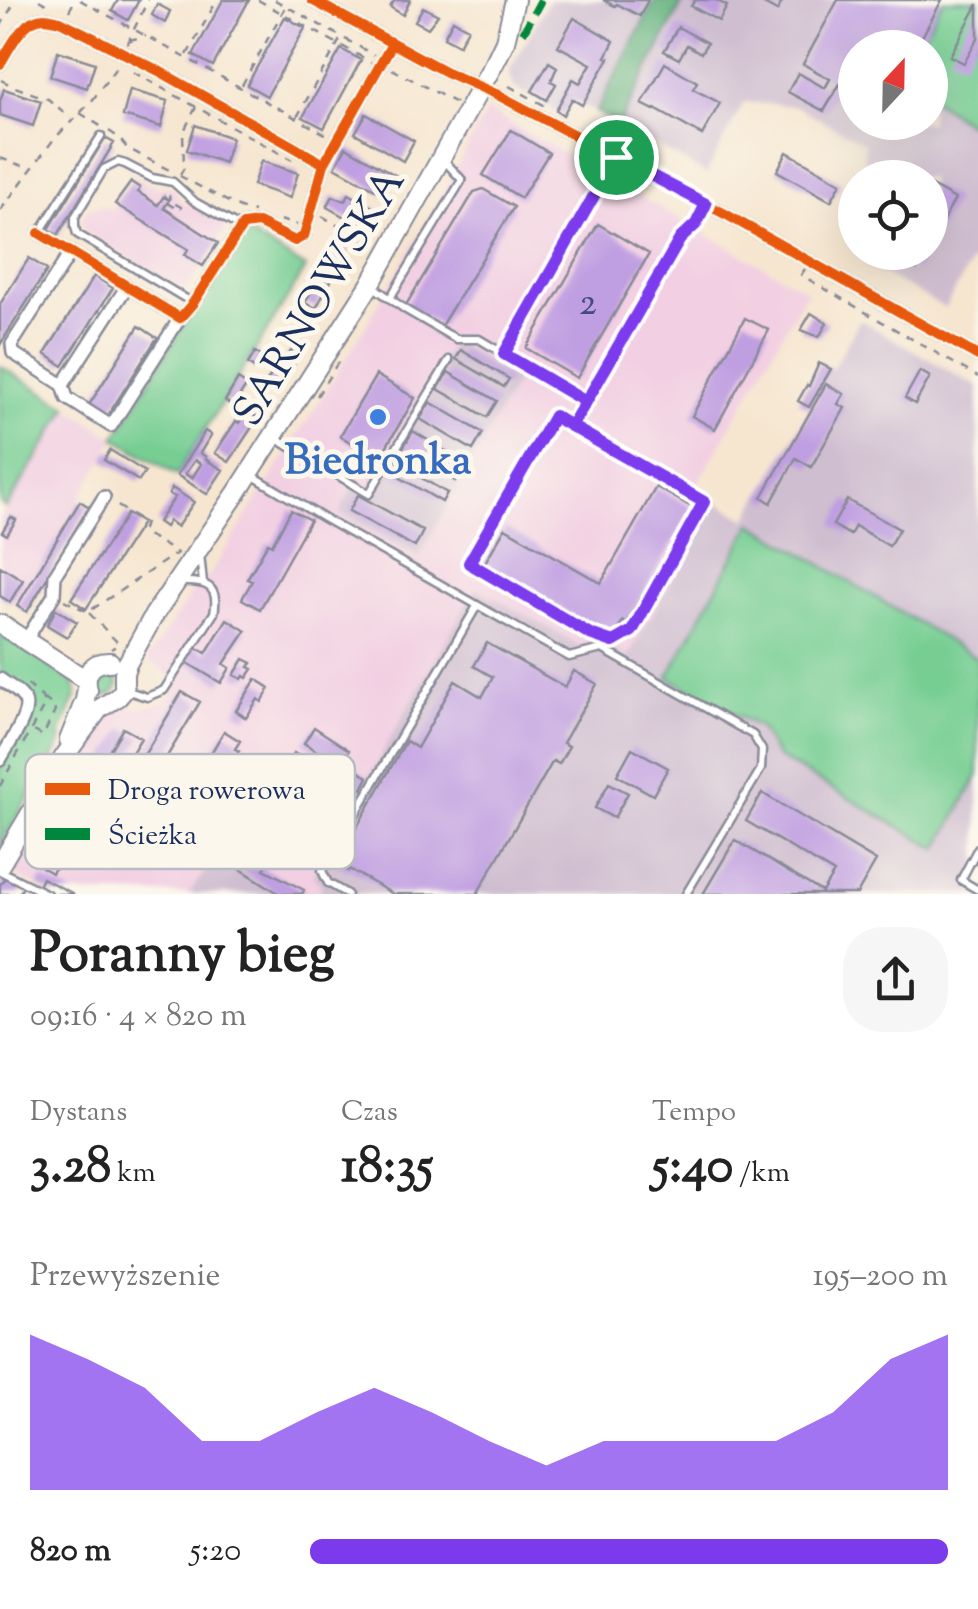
<!DOCTYPE html>
<html lang="pl">
<head>
<meta charset="utf-8">
<style>
  body { margin:0; font-family:"Sorts Mill Goudy",serif; background:#f6f6f6; color:#222; height:100vh; display:flex; flex-direction:column; font-size:38px; white-space:nowrap }
  * { box-sizing:border-box; margin:0 }
  p { font-size:32px; color:#767676 }
  .icon { flex:none; width:55px; height:55px; fill:none; stroke:currentColor; stroke-width:2; stroke-linecap:round; stroke-linejoin:round }
  .map { position:relative; height:894px; overflow:hidden }
  .drawer { display:flex; flex-direction:column; background:#fff; flex:1 }
  .drawer>* { flex:none }
  .needle { width:65px; rotate:22deg }
  .tools { position:absolute; left:838px; top:30px; display:grid; gap:20px }
  .tools a { display:grid; place-items:center; width:110px; height:110px; border-radius:50%; background:#fff; box-shadow:0 10px 40px #0002; font-size:50px }
  .pin { position:absolute; display:grid; place-items:center; width:85px; height:85px; color:#fff; margin:-42px; border:5px solid #fff; border-radius:50%; box-shadow:0 2px 10px #0007 }
  .round { display:grid; place-items:center; flex:none; width:105px; height:105px; border-radius:40px; background:#f6f6f6 }
  .headline { display:flex; align-items:center; justify-content:space-between; height:170px; padding:0 30px }
  h1 { font-size:55px; font-weight:800; line-height:75px }
  .metrics { display:grid; grid-template-columns:repeat(3,1fr); gap:15px; height:170px; padding:10px 30px }
  .metrics div { display:grid; align-content:center }
  .metrics b { font-size:50px; font-weight:800 }
  .metrics small { font-size:28px; font-weight:400 }
  .metrics p { font-size:28px }
  .chart { height:280px; padding:20px 30px }
  .chart p { display:flex; justify-content:space-between }
  .chart svg { width:100%; height:180px; margin-top:10px; fill:#7c3aed; opacity:.7 }
  ul { padding:0 30px; list-style:none; font-size:32px }
  li { display:grid; grid-template-columns:160px 120px 1fr; align-items:center; height:75px }
  li i { height:25px; border-radius:12px; background:#7c3aed }
  .map>svg:first-child { display:block }
</style>
</head>
<body>
<div class="map">
<svg width="978" height="894" viewBox="0 0 978 894">
  <rect width="100%" height="100%" fill="#fbf7ec"/>
  <filter id="ink" filterUnits="userSpaceOnUse"><feTurbulence type="fractalNoise" baseFrequency=".01" numOctaves="2"/><feDisplacementMap in="SourceGraphic" scale="20" xChannelSelector="R" yChannelSelector="G"/><feConvolveMatrix kernelMatrix="1 2 1 2 8 2 1 2 1" color-interpolation-filters="sRGB"/></filter>
  <filter id="wash" filterUnits="userSpaceOnUse"><feTurbulence type="fractalNoise" baseFrequency=".0048" numOctaves="4" result="noise"/><feDisplacementMap in="SourceGraphic" scale="40" xChannelSelector="R" yChannelSelector="G"/><feGaussianBlur stdDeviation="2.25" result="paint"/><feColorMatrix in="noise" values="0 0 0 0 0 0 0 0 0 0 0 0 0 0 0 0 0 1.4 0 .05"/><feComposite in="paint" operator="in"/></filter>
  <g filter="url(#wash)">
    <rect width="100%" height="100%" fill="#f6e6d0"/>
    <path fill="#f2cfe2" fill-rule="evenodd" d="M487,110L807,291L695,489L716,502L628,658L582,647L476,589L313,874L322,887L318,894H280L216,854L189,894H53L10,872L108,714L116,709L144,708L165,702L179,682L147,660L194,589L209,576L351,351L439,200ZM454,342L419,557L339,512L356,481L368,487Z
      M134,176L155,187H171L175,190L180,200L227,226L189,288H179L86,233L81,221L87,210L104,206L112,211Z
      M68,407L115,438L18,605L0,596V519Z"/>
    <path fill="#cfbdd0" d="M549,0H655L596,112L573,100L564,115L514,87L509,71Z
      M684,0H726L735,5L738,0H943L917,47L855,48V122H930V97L978,130V250L945,308L865,264V253L930,252V178L864,177V143L796,106L744,102L706,174L619,124Z
      M860,320L978,387V659L752,523L668,676L760,728L777,757L937,849L978,775V894H318L322,887L313,875L476,588L581,646L590,642L603,643L628,657L716,502L747,519Z
      M454,341L518,378L419,557L339,513L356,481L368,487Z
      M216,854L280,894H189Z"/>
    <path fill="#76ce93" stroke="#487e78" stroke-width="2.5" d="M943,0H978V130L930,97V48H917Z
      M245,232L306,268L177,475L115,438L189,316Z
      M0,366L68,407L6,508L0,503Z
      M752,523L978,659V775L938,849L777,757L760,728L668,677Z
      M0,634L73,681L77,694L59,737L62,739L58,749L0,846V767L25,724L31,706L0,675Z
      M92 683a13 13 0 1 1 26 0a13 13 0 1 1-26 0Z"/>
    <path fill="#60b17d" stroke="#3e706e" stroke-width="2.5" d="M655,0H684L619,124L596,112Z"/>
    <g id="blocks">
      <path fill="#bf9ee1" fill-rule="evenodd" d="M118,0H139L128,20L112,11Z
        M223,0H249L213,66L193,55Z
        M395,0H410L403,15L390,7Z
        M603,0H648L640,16L617,4L615,6Z
        M695,0H716L727,6L719,21L691,6Z
        M756,0H783L777,11Z
        M838,0H942L916,48H855V92L840,84L824,111L788,92L798,73L825,88L830,79L803,64Z
        M157,4L170,11L165,23L152,15Z
        M978,4V38L964,63L950,56Z
        M423,7L438,15L428,28L415,21Z
        M285,17L305,28L267,96L247,85Z
        M574,18L614,41L606,57L609,58L582,105L572,99L563,115L556,110L573,79L580,83L591,64L558,46Z
        M453,20L468,28L459,45L444,37Z
        M678,27L707,43L701,53L687,45L679,59L664,51Z
        M341,49L361,60L324,128L303,117Z
        M58,51L95,63L87,88L50,76Z
        M549,62L557,67L551,81L556,84L547,100L532,91Z
        M665,63L697,82L693,89L720,103L702,135L655,109L654,110L642,104Z
        M4,89L41,101L33,126L0,115V101Z
        M130,90L168,101L161,127L123,116Z
        M366,114L414,141L403,161L355,133Z
        M195,125L232,138L224,163L187,150Z
        M511,130L549,153L521,198L483,175Z
        M105,138L114,143L58,235L49,229Z
        M346,147L395,175L384,194L335,167Z
        M787,152L841,183L831,201L777,171Z
        M261,161L298,173L290,198L253,185Z
        M131,182L140,188L138,192L158,205L164,196L166,198L169,200L164,208L218,243L203,266L185,255L188,249L115,204Z
        M930,185L955,199L930,245Z
        M483,189L514,207L441,326L406,305L474,192Z
        M349,194L376,209L366,229L327,207L333,196L345,201Z
        M598,224L649,254L577,378L526,348Z
        M339,244L348,249L336,271L327,266Z
        M886,252H926L917,269Z
        M29,258L47,270L0,345V304Z
        M320,275L331,281L316,308L305,303Z
        M94,276L113,288L63,366L45,354Z
        M811,313L827,323L819,337L801,330Z
        M745,318L769,330L715,429L692,416Z
        M139,326L157,338L107,417L89,405Z
        M293,348L301,353L292,367L284,362Z
        M461,350L509,379L504,387L456,359Z
        M255,352L265,358L257,370L248,364Z
        M819,363L831,369L809,407L798,401L807,385L809,386Z
        M277,366L288,373L275,393L264,386Z
        M920,371L930,377L915,404L905,398Z
        M448,372L497,401L487,417L438,389Z
        M376,375L415,398L375,466L362,459L367,452L340,436Z
        M238,379L247,385L233,406L225,401Z
        M826,384L844,394L838,404L845,408L811,467L796,458L771,503L762,497Z
        M430,402L483,433L473,450L420,419Z
        M247,411L258,418L229,462L215,453L236,421L239,423Z
        M205,431L211,435L200,453L206,457L205,459L223,470L207,494L177,475ZM195,460L201,464L192,478L185,474Z
        M413,431L465,463L455,481L402,449Z
        M110,450L145,472L139,481L104,460Z
        M394,462L447,493L442,502L389,471Z
        M656,487L693,508L626,623L623,621L614,636L600,628L599,631L484,564L505,528L601,583Z
        M172,488L194,502L177,527L169,521L165,527L158,522L175,497L169,494Z
        M358,495L423,531L415,547L349,511Z
        M847,500L899,529L889,546L855,526L850,535L833,525Z
        M80,501L89,507L27,612L17,606Z
        M291,510L310,520L260,609L242,599L252,581L247,579L268,543L272,545Z
        M127,514L142,523L86,609L71,599Z
        M11,517L16,520L7,535L2,532Z
        M0,566L23,580L10,602L0,596Z
        M56,609L77,622L67,637L47,625Z
        M227,619L246,631L224,664L230,668L221,683L181,659L190,644L206,653Z
        M487,643L565,687L574,671L597,684L563,743L569,746L559,764L553,761L477,894H393L349,869L348,871L336,864L406,741L417,748L455,681L482,697L493,677L474,666Z
        M244,659L252,663L249,667L253,669L247,678L244,676L242,679L234,675Z
        M256,679L270,688L262,702L258,699L246,718L236,711Z
        M182,692L200,702L160,768L143,757Z
        M314,727L349,750L339,765L304,743Z
        M123,728L141,738L122,769L105,758Z
        M224,731L240,741L235,749L239,751L228,770L208,758Z
        M632,748L668,768L653,795L617,775Z
        M294,753L359,793L352,805L307,777L308,775L302,771L304,769L289,760Z
        M350,766L368,777L362,789L343,778Z
        M609,783L628,793L614,818L595,808Z
        M123,787H127L136,793L138,790L177,814L193,788L212,800L218,811L215,816L274,852L264,869L304,890L302,894H280L119,792Z
        M762,793L876,861L857,894H703L735,840L822,892L834,873L746,821Z
        M46,832L70,844L63,854L68,857L62,867L57,864L52,873L29,859Z
        M6,876L24,885L19,894H0V885Z
        M42,878L74,894H53L38,886Z"/>
    </g>
  </g>
  <g filter="url(#ink)">
    <use href="#blocks" fill-opacity="0" stroke="#888a97" stroke-width="2.5"/>
    <g fill="none" stroke-linecap="round" stroke-linejoin="round">
      <defs>
        <path id="lane" d="M40,232L101,136
          M371,285L406,310L449,335L457,339H479L585,402
          M390,298L462,180L442,158
          M193,303L77,234L75,227V217L104,169L118,162L125,164L152,178L173,182L195,202L240,227
          M503,354L615,158
          M554,416L704,503L632,631L613,642L590,634L469,563Z
          M571,426L681,239L696,224L706,206
          M277,439L369,494L449,360
          M250,474L325,519L569,657L602,649L753,735L762,750L761,769L686,894
          M200,554L203,583
          M125,690L147,697L164,690L214,613C220,585 205,581 181,582
          M978,848L961,880L978,890
          M0,871L47,894
          M347,894L328,883L322,871L477,606"/>
        <path id="street" d="M312,0L448,73L496,94L727,215L978,356
          M0,64C10,48 23,18 44,18C49,18 55,20 60,21L159,71L324,164
          M39,233L180,318L193,303L243,225L258,223L295,241L304,236L324,164L392,44
          M127,286L63,385L67,398L111,426L180,318
          M63,385L13,353L12,344L71,252
          M26,640L54,595L55,575L104,497
          M0,679C8,685 21,692 25,701C31,714 7,747 0,760"/>
        <path id="secondary" d="M0,624L86,680
          M88,690C83,673 93,661 110,662
          M69,740L85,700L87,688
          M0,865L64,757L99,709L118,697L124,690V673L127,664L154,615L238,491L370,285L497,58L505,41L515,0"/>
      </defs>
      <use href="#lane" stroke="#888a97" stroke-width="11"/>
      <use href="#street" stroke="#888a97" stroke-width="16"/>
      <use href="#secondary" stroke="#888a97" stroke-width="22"/>
      <path stroke="#888a97" stroke-width="2.5" stroke-dasharray="8 8" stroke-linecap="butt" d="M39,0L51,7
        M80,0L329,136
        M258,0L371,62
        M275,0L374,55
        M69,11L75,0
        M0,27L16,0
        M129,40L146,36
        M127,44L148,0
        M187,55L217,0
        M392,69L456,103
        M133,72L292,160
        M1,80L15,87L48,99L71,118
        M242,85L286,6
        M509,86L551,109
        M80,113L102,127
        M297,117L342,36
        M109,131L118,137L127,148L173,172
        M0,158L29,168
        M180,175L184,168L183,133L196,107
        M180,176L240,208L254,212
        M167,203L179,210L181,207L170,201L169,195
        M0,211L54,139L91,102L118,65
        M322,216L375,248
        M280,220L297,225
        M805,269L801,275L978,377
        M317,396L342,356
        M64,600L88,612L177,553L142,532L145,523L113,503
        M89,613L119,644L111,649
        M34,731L43,736L55,711L53,705L44,699
        M0,786L44,706L42,697L21,679"/>
      <use href="#lane" stroke="#fff" stroke-width="6"/>
      <use href="#street" stroke="#fff" stroke-width="11"/>
      <use href="#secondary" stroke="#fff" stroke-width="18"/>
      <path stroke="#00873e" stroke-width="8" stroke-dasharray="15 8" stroke-linecap="butt" d="M523,33L541,0"/>
      <defs>
        <path id="cycleway" d="M312,0L448,73L496,94L727,215L978,356
          M0,64C10,48 23,18 44,18C49,18 55,20 60,21L159,71L324,164
          M39,233L180,318L193,303L243,225L258,223L295,241L304,236L324,164L392,44"/>
      </defs>
      <use href="#cycleway" stroke="#fbf7ec" stroke-width="16"/>
      <use href="#cycleway" stroke="#e8590c" stroke-width="10"/>
    </g>
  </g>
  <g fill="none" stroke-linecap="round" stroke-linejoin="round" filter="url(#ink)">
    <defs>
      <path id="route" d="M616,157L504,354L586,402L571,426L704,502L632,631L613,642L590,634L469,563L554,416L571,426L586,402L680,239L696,224L706,204L616,157"/>
    </defs>
    <use href="#route" stroke="#fff" stroke-width="20"/>
    <use href="#route" stroke="#7c3aed" stroke-width="12"/>
  </g>
  <circle fill="#3f7fe0" stroke="#fbf7ec" stroke-width="4" cx="378" cy="417" r="10"/>
  <g text-anchor="middle" stroke-width="10" stroke-linejoin="round" paint-order="stroke">
    <g font-size="38" fill="#444b7f">
      <text x="588" y="314">2</text>
    </g>
    <g font-size="42" fill="#1b2f5e" stroke="#fbf7ec">
      <text transform="translate(317 296) rotate(-59)" y="15">SARNOWSKA</text>
    </g>
    <g font-size="42" font-weight="bold" fill="#366cbe" stroke="#fbf7ec">
      <text x="378" y="473">Biedronka</text>
    </g>
  </g>
  <rect x="25" y="754" width="330" height="115" rx="15" fill="#fbf7ec" stroke="#b8bbc1" stroke-width="2.5"/>
  <rect x="45" y="783" width="45" height="12" fill="#e8590c"/>
  <rect x="45" y="828" width="45" height="12" fill="#00873e"/>
  <g font-size="28" fill="#1b2f5e">
    <text x="108" y="799">Droga rowerowa</text>
    <text x="108" y="844">Ścieżka</text>
  </g>
</svg>
<div class="tools">
<a><svg class="needle" viewBox="-14 -14 28 28"><path d="M0-13l5 13h-10z" fill="#e53935"/><path d="M0 13l5-13h-10z" fill="#767676"/></svg></a>
<a><svg class="icon" aria-label="locate" viewBox="0 0 24 24"><circle cx="12" cy="12" r="6"/><path d="M12 2v4M12 18v4M2 12h4M18 12h4"/></svg></a>
</div>
<div class="pin" style="left:616px;top:157px;background:#1e9e55"><svg class="icon" aria-label="arrive" viewBox="0 0 24 24"><path d="M6 21V4h12l-3 4 3 4H6"/></svg></div>
</div>
<section class="drawer">
<div class="headline"><div><h1>Poranny bieg</h1><p>09:16 · 4 × 820 m</p></div><a class="round"><svg class="icon" aria-label="share" viewBox="0 0 24 24"><path d="M12 15V3M7 8l5-5 5 5M5 13v7h14v-7"/></svg></a></div>
<div class="metrics">
<div><p>Dystans</p><b>3.28<small> km</small></b></div>
<div><p>Czas</p><b>18:35</b></div>
<div><p>Tempo</p><b>5:40<small> /km</small></b></div>
</div>
<div class="chart"><p><span>Przewyższenie</span>195–200 m</p>
<svg viewBox="0 0 160 44" preserveAspectRatio="none"><path d="M0 44V6L10 12L20 19L30 32L40 32L50 25L60 19L70 25L80 32L90 38L100 32L110 32L120 32L130 32L140 25L150 12L160 6V44z"/></svg>
</div>
<ul>
<li><b>820 m</b>5:20<i style="width:100%"></i></li>
</ul>
</section>
</body>
</html>
